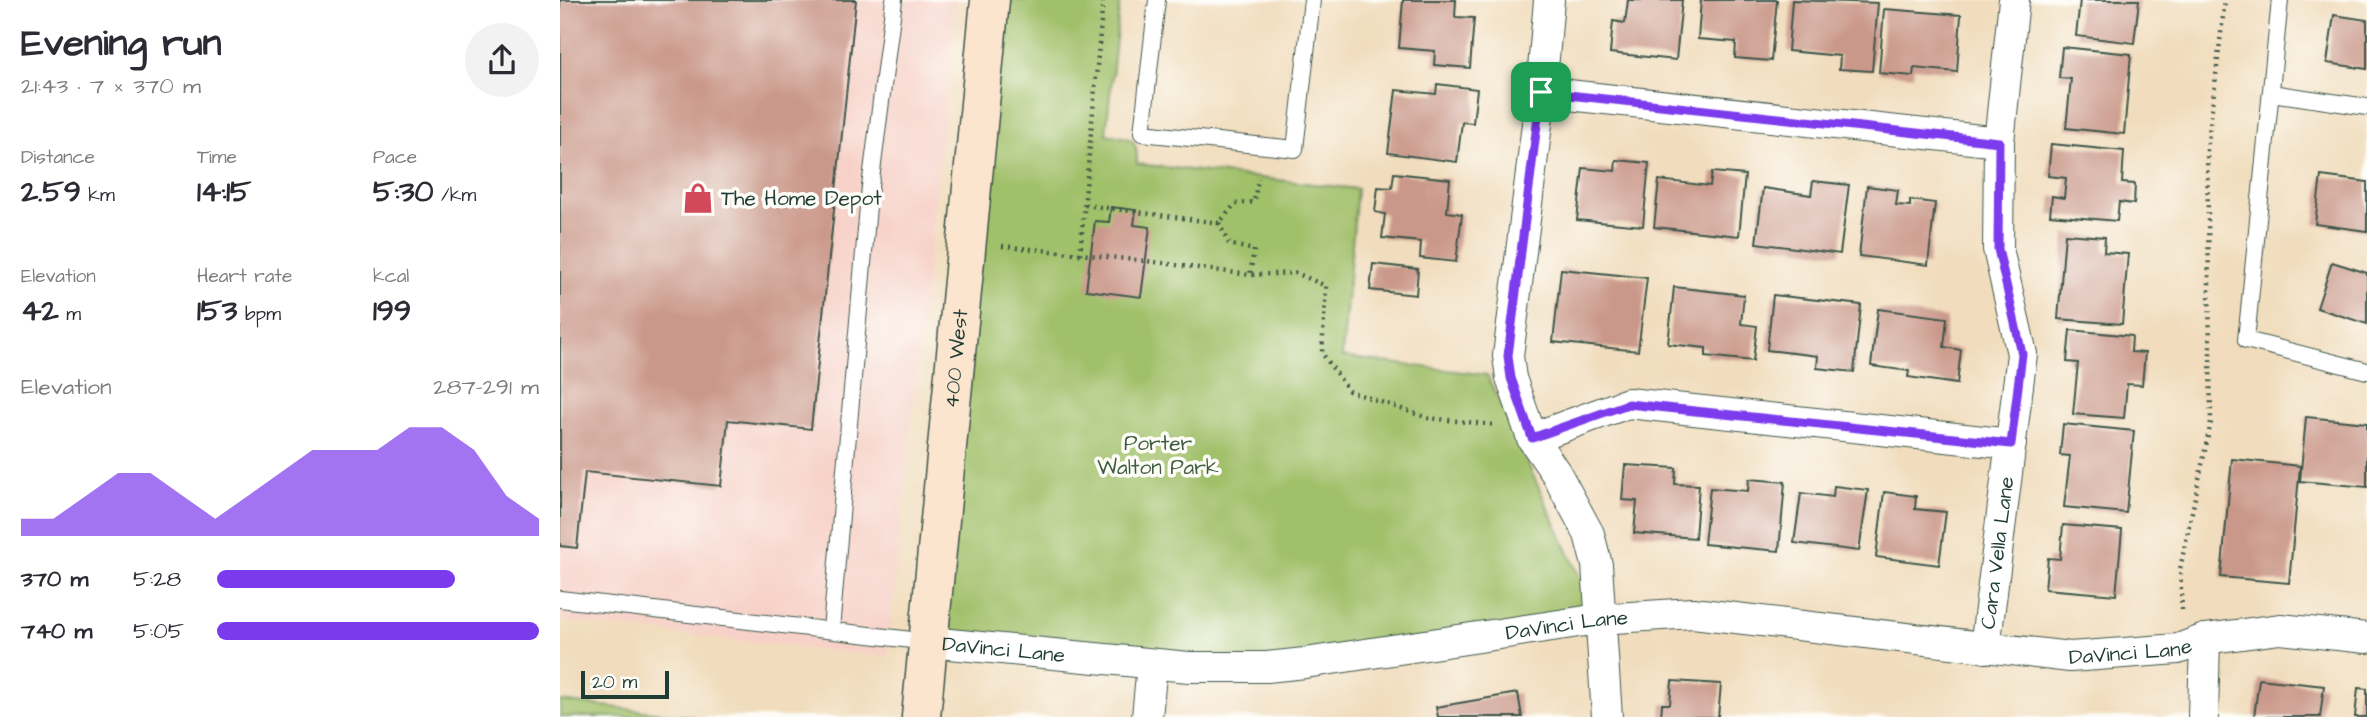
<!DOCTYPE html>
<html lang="en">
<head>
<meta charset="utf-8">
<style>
  body { margin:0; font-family:"Architects Daughter",sans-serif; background:#f2f2f3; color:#2b2b33; height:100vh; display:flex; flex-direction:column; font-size:26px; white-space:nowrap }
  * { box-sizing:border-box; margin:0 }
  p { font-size:23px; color:#7c7c81 }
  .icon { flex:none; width:38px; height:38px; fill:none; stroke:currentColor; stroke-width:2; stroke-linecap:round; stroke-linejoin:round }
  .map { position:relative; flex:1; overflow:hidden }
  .side { display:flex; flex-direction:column; background:#fff; width:560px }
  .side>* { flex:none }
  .scale { position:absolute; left:21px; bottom:18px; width:88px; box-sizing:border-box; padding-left:7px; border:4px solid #1f3d34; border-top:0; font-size:19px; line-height:24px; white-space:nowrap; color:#1f3d34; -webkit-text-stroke:5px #fdfcf7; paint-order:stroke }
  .pin { position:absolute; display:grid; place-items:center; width:60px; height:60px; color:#fff; margin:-30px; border-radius:14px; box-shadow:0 4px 10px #0006 }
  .round { display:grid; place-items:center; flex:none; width:74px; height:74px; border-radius:37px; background:#f2f2f3 }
  .head { display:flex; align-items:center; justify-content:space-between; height:119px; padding:0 21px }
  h1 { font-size:38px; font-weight:700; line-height:52px }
  .metrics { display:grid; grid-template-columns:repeat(3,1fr); gap:10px; height:119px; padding:7px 21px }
  .metrics div { display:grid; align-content:center }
  .metrics b { font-size:30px; font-weight:700 }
  .metrics small { font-size:19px; font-weight:400 }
  .metrics p { font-size:19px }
  .chart { height:196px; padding:14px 21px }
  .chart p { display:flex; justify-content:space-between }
  .chart svg { width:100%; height:126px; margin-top:7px; fill:#7c3aed; opacity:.7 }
  ul { padding:0 21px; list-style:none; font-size:23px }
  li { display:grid; grid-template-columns:112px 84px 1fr; align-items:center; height:52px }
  li i { height:18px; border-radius:9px; background:#7c3aed }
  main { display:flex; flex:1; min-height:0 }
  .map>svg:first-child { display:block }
</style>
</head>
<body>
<main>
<section class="side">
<div class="head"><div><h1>Evening run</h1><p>21:43 · 7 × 370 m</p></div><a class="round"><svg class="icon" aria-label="share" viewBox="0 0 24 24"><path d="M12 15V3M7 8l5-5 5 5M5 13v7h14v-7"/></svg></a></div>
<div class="metrics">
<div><p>Distance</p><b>2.59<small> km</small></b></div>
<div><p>Time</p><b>14:15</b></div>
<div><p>Pace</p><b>5:30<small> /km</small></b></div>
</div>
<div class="metrics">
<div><p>Elevation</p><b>42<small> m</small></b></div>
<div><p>Heart rate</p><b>153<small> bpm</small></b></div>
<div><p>kcal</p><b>199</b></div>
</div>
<div class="chart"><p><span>Elevation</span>287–291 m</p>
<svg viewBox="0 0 160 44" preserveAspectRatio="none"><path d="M0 44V38L10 38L20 30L30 22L40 22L50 30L60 38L70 30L80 22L90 14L100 14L110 14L120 6L130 6L140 14L150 30L160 38V44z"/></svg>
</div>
<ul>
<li><b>370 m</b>5:28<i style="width:74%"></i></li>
<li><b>740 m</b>5:05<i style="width:100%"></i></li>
</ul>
</section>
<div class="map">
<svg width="1807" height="717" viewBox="0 0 1807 717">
  <rect width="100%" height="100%" fill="#fdfcf7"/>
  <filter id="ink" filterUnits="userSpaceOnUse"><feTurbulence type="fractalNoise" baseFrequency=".0143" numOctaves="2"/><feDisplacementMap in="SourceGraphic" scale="14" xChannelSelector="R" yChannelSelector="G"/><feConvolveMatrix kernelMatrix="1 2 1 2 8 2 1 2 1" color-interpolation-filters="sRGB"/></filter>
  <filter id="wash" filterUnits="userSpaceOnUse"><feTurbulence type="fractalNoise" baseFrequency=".00686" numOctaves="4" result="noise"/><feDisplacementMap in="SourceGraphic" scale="28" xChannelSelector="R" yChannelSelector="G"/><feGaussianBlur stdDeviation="1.57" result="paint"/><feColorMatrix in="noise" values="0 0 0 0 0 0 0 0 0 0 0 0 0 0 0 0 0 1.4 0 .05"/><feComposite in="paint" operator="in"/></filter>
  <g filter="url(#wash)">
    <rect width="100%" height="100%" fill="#f1ddbd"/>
    <path fill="#f7d1c8" d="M0,0H396L327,657L0,621Z"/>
    <path fill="#a0c069" stroke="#607e4e" stroke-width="2" d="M430,0H560L546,134C570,139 578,135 577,164L797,189L782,357L927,375L1039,619L745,663L369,642Z
      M0,701L134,717H0Z"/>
    <g id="blocks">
      <path fill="#ca988a" d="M0,0H296L251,429L168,420L161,486L25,472L17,548L0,546Z
        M843,0H896L895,17L914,18L910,68L874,65L875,51L839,48Z
        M1068,0H1122L1116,60L1050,53L1053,21L1065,23Z
        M1141,0H1217L1211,61L1175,58L1176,42L1138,39Z
        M1232,0L1318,3L1312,71L1279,69L1280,56L1228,51Z
        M1520,0H1579L1574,43L1516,36Z
        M1324,9L1401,15L1397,72L1354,68L1353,76L1319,73Z
        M1774,15L1807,20V69L1767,63Z
        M1502,47L1571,54L1564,134L1506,128L1511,79L1499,78Z
        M877,84L917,89L913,123L902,122L897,162L828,153L836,90L876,94Z
        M1491,144L1564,151L1562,183L1575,184L1574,204L1559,202L1557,221L1490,215L1492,196L1504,198L1506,178L1488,176Z
        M1056,160L1089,163L1083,226L1017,220L1023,168L1055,171Z
        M1152,172L1185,175L1179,236L1094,227L1099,180L1150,186Z
        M834,173L890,179L887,212L902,214L896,262L860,258L861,242L822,238L825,214L815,212L818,187L832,188Z
        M1761,176L1807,182V231L1755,224Z
        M1253,181L1289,185L1280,254L1196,243L1203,188L1251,195Z
        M1307,186L1338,190L1336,205L1350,206V200L1375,203L1368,265L1299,256Z
        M551,207L576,210L574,225L590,227L581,297L526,290L535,221L549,222Z
        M1505,234L1545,237L1544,252L1568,254L1562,324L1498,319Z
        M1772,262L1807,273V324L1757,308Z
        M813,264L858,269L856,295L810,290Z
        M1001,269L1087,278L1078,351L993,342Z
        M1114,287L1184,295L1181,324L1197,326L1193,361L1146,356V348L1108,344Z
        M1213,295L1301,305L1294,372L1257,368L1258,356L1207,350Z
        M1318,309L1387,318L1384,347L1401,350L1397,384L1348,377L1349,371L1311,366Z
        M1510,330L1572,336L1571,352L1585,353L1582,385L1567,384L1564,418L1513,414L1518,363L1507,362Z
        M1746,417L1807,423V487L1740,481Z
        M1503,424L1574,431L1566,513L1504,507L1510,456L1500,455Z
        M1672,459L1740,466L1729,583L1661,577Z
        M1065,465L1116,468L1115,484L1139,485L1135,538L1074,533L1077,501L1062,500Z
        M1189,479L1225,482L1219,551L1144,544L1150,488L1188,491Z
        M1274,486L1308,490L1299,551L1234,543L1241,493L1273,497Z
        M1324,492L1356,496L1355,509L1386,512L1379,565L1316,557Z
        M1503,525L1562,530L1556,595L1485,589L1488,558L1500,559Z
        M1699,679L1764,686L1760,717H1694Z
        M1112,681L1161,684L1158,717H1101L1102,704H1110Z
        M1798,688L1807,689V717H1795Z
        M958,693L962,717H878L876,707Z"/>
    </g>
  </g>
  <g filter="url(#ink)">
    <use href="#blocks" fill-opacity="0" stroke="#3e5549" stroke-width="2"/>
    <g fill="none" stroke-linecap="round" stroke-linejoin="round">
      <defs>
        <path id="lane" d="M597,0L582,133L735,149L752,0
          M1720,0L1686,340L1807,371
          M1711,93L1807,107
          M0,599L369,642
          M271,630L309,195L334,0"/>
        <g id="street">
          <path d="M989,0L981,92L948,356L951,378L972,438L996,473L1029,534L1037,565L1047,717"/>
          <path d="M981,92L1439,142"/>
          <path d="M972,438L1068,403L1451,444"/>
          <path id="s1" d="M369,642L629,667H707L745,663L1039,619L1133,613L1510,657L1618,649L1645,639L1720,629L1807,638"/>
          <path id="s2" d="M1425,648L1462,354L1438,249L1439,142L1454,0"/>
          <path d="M587,717L592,664"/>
          <path d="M1643,717L1645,639"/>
        </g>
        <g id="secondary">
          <path id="s3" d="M361,717L430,0"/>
        </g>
      </defs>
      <use href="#lane" stroke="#3e5549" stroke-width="18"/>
      <use href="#street" stroke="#3e5549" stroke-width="32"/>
      <use href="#secondary" stroke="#3e5549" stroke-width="41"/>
      <path stroke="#3e5549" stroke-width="4.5" stroke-dasharray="2 5" stroke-linecap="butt" d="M525,205L659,223L675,204L694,202L698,178
        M659,223L669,244L694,250L690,275
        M442,246L587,261L690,275L736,273L766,286L762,353L789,391L868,418L936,425
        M520,254L543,0
        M1622,610L1620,569L1651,422L1647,150L1665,0"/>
      <use href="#lane" stroke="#fff" stroke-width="16"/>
      <use href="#street" stroke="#fff" stroke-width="30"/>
      <use href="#secondary" stroke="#fbe5cf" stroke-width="38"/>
    </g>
  </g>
  <g fill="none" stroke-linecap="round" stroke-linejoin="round" filter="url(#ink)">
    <defs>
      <path id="route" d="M981,92L1439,142L1438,249L1462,354L1451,444L1068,404L972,438L951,378L948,356Z"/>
    </defs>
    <use href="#route" stroke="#fff" stroke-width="14"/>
    <use href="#route" stroke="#7c3aed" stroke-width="9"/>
  </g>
  <defs>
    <symbol id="shop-bare" viewBox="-9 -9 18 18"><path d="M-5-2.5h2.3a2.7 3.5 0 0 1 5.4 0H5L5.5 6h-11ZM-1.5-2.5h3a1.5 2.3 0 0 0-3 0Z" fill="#d1495b" stroke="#fdfcf7" stroke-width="2.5" paint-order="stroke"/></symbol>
  </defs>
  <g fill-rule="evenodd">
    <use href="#shop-bare" x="116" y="176" width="44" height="44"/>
  </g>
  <g text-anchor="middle" stroke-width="7" stroke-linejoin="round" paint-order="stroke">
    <g font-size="21" fill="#1f3d34" stroke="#fdfcf7" text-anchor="start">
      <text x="161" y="205">The Home Depot</text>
    </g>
    <g font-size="21" fill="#1f3d34" stroke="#fdfcf7">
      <text dy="7" stroke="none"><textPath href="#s3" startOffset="360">400 West</textPath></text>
      <text dy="7" stroke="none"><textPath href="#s2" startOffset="96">Cara Vella Lane</textPath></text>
      <text dy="7" stroke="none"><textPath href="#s1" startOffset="642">DaVinci Lane</textPath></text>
      <text dy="7" stroke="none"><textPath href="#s1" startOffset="1209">DaVinci Lane</textPath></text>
      <text dy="7" stroke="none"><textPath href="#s1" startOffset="75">DaVinci Lane</textPath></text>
    </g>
    <g font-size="21" fill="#3f5e41" stroke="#fdfcf7">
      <text x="598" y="450">Porter<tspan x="598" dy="24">Walton Park</tspan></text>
    </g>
  </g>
</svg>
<div class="scale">20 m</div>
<div class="pin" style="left:981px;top:92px;background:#1e9e55"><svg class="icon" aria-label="arrive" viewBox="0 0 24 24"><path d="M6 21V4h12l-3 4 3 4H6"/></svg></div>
</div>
</main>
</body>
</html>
